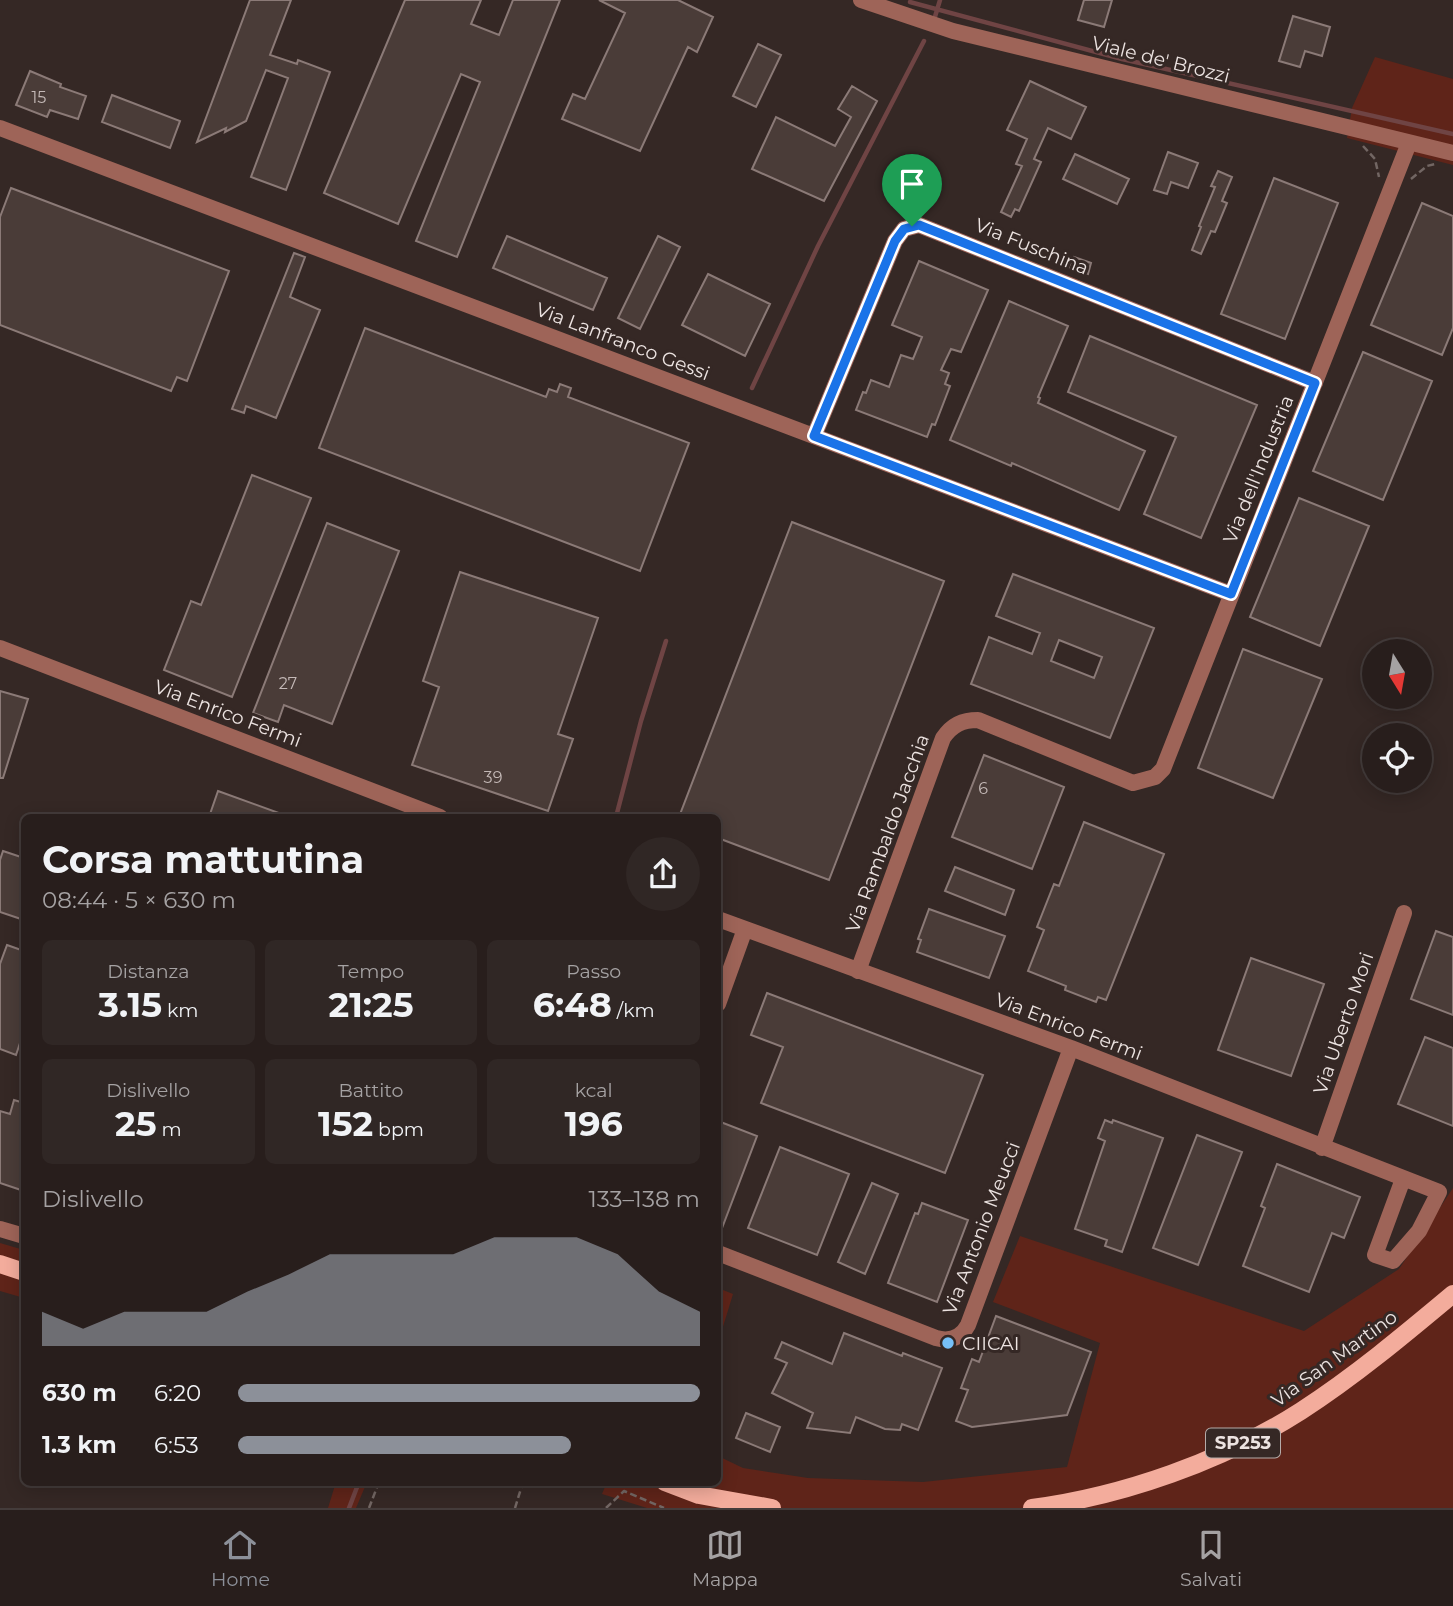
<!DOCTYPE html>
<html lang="it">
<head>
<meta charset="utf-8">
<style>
  body { margin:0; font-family:Montserrat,sans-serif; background:#302725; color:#f1f3f6; height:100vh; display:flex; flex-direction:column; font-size:26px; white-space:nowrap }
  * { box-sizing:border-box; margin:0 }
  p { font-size:23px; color:#a5a2a3 }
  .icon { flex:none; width:38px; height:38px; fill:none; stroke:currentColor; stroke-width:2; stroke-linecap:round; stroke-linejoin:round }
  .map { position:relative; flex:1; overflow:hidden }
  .side { position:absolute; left:21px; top:814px; width:700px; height:672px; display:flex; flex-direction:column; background:#281e1c; border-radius:10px; box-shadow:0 4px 18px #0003,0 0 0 2px #443c3b }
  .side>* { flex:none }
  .needle { width:46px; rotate:169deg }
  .fabs { position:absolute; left:1362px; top:639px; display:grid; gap:14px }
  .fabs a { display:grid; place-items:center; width:70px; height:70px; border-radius:50%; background:#281e1c; box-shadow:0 4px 18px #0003,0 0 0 2px #443c3b; font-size:35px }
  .pin { position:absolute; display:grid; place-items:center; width:60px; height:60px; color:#fff; margin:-72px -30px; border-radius:50% 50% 50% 0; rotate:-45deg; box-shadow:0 0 7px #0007 }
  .pin .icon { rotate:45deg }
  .round { display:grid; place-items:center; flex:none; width:74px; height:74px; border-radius:37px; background:#302725 }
  .summary { display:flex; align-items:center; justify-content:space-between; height:119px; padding:0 21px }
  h1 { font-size:38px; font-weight:700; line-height:52px }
  .stats { display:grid; grid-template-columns:repeat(3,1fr); gap:10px; height:119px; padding:7px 21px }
  .stats div { display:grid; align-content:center; border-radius:10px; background:#302725; text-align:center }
  .stats b { font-size:35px; font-weight:700 }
  .stats small { font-size:19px; font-weight:400 }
  .stats p { font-size:19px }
  .chart { height:196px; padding:14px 21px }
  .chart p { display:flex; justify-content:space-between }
  .chart svg { width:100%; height:126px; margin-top:7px; fill:#8c9099; opacity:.7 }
  ul { padding:0 21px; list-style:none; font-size:23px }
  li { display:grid; grid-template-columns:112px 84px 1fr; align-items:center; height:52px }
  li i { height:18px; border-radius:9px; background:#8c9099 }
  .menu { display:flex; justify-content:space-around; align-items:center; height:98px; border-top:2px solid #443c3b; background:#281e1c; font-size:19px; color:#a5a2a3 }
  .menu a { display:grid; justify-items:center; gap:4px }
  .menu .active { color:#8c9099 }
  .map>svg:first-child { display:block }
</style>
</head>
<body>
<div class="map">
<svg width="1453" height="1508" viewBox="0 0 1453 1508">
  <rect width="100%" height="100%" fill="#352825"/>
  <path fill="#5f2419" d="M1375,57L1453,79V165L1347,138L1352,108Z
    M1453,1188V1508H647L602,1494L607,1482H718V1456L743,1468L808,1478L923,1482L1067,1467L1100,1343L993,1302L1020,1236L1304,1331L1399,1269Z
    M0,1243L24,1250V1298L0,1291Z
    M718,1288L733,1294L718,1343Z
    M336,1482H367L356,1508H328Z"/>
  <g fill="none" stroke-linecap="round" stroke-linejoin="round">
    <path stroke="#6f4444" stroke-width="4.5" d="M910,2L1122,59L1453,134
      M934,20L940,0
      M752,388L818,246L924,41
      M616,817L641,721L666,641
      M349,1508L359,1482"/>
  </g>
  <path fill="#4a3c38" stroke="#8b7a77" stroke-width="2" fill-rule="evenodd" d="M250,0H291L270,55L297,64L298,60L330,72L286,190L251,177L288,78L266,70L246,121L225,132L226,128L197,142Z
    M405,0H481L471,24L499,35L513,0H560L457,257L416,241L480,82L461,74L398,224L324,193Z
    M599,0H678L713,17L697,52L688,47L640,151L562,119L573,94L585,99L625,13Z
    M1084,0H1112L1104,27L1078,20Z
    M1293,16L1330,27L1322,56L1305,51L1300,67L1279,61Z
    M758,44L781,55L756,107L733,96Z
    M30,71L61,84L60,87L86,96L78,119L50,110L47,117L16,105Z
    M1030,81L1086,107L1071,139L1048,128L1034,159L1041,162L1019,211L1015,209L1011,217L1001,212L1022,166L1016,164L1027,139L1007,130Z
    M852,86L877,101L824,201L752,169L776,117L835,146L851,117L838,109Z
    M112,95L180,121L170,148L102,122Z
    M1168,152L1198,163L1188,188L1171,182L1167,194L1154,190Z
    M1075,154L1129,179L1117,204L1063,179Z
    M1218,171L1232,177L1222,201L1227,203L1215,232L1211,231L1201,254L1192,250L1201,227L1199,226L1215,187L1211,186Z
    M1274,178L1338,203L1285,339L1221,314Z
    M11,188L229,271L187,381L177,377L171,391L0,325V217Z
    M1422,203L1453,216V328L1442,355L1371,325Z
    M507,236L607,278L593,310L493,268Z
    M658,236L680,247L640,329L618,318Z
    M294,253L305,257L290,297L320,310L276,418L246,406L244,413L232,409Z
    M1074,257L1091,263L1088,274L1070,268Z
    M919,261L988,290L961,352L951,349L941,370L949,373L945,384L950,386L935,425L932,424L927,437L856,410L863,392L866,393L871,380L889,387L901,355L913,359L922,337L892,325Z
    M708,274L770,304L745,356L682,325Z
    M1009,301L1068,326L1038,397L1040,398L1038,403L1145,451L1119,510L1012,463L1011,466L950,440Z
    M365,328L546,397L549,389L557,392L560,384L571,388L568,397L689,443L640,571L319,448Z
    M1090,336L1257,405L1201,538L1144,514L1176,437L1068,392Z
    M1363,352L1432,381L1383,500L1313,471Z
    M252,475L311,498L232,697L164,670L191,601L201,605Z
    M1299,498L1369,526L1320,646L1250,617Z
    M792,522L944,581L829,880L718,838V817H679Z
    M327,523L399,551L332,724L284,705L278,722L253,713Z
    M460,572L598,618L558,734L573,739L548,811L412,765L439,687L423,681Z
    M1013,574L1154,628L1110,738L971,684L989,637L1032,654L1040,633L996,616ZM1059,640L1102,657L1094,678L1051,661Z
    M1243,649L1322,679L1273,798L1198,768Z
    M0,691L28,699L3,778H0Z
    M984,755L1064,787L1032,869L952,837Z
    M218,791L287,816V817H209Z
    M1084,822L1164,854L1106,1000L1098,997L1096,1002L1065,990L1066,986L1028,971L1044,930L1037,927L1054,884L1059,886Z
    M3,851L24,858V920L0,912V860Z
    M955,867L1014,890L1005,915L945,891Z
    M929,909L1005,936L989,978L917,952L921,940L918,939Z
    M1436,931L1453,937V1015L1411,999Z
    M7,945L24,951V1031L16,1055L0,1049V964Z
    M1251,958L1324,984L1291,1076L1218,1050Z
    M767,993L983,1075L945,1173L761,1103L783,1047L751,1035Z
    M1425,1037L1453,1048V1126L1398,1104Z
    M14,1100L24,1103V1191L0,1183V1111L10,1114Z
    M1105,1120L1112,1123L1113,1120L1163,1138L1122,1252L1105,1246L1107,1240L1075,1229L1105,1141L1098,1138Z
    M718,1121L757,1136L719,1236H718Z
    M1197,1135L1242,1152L1198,1265L1153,1248Z
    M780,1147L849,1174L817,1255L748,1228Z
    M1277,1164L1360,1197L1344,1238L1332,1233L1309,1292L1243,1266L1265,1208L1261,1206Z
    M872,1183L898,1194L865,1274L838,1262Z
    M922,1203L968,1220L937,1302L888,1283L915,1213L918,1214Z
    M996,1316L1091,1352L1067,1415L972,1427L956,1421L968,1390L961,1388L972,1359L979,1362Z
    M844,1333L902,1356L903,1353L942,1368L918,1430L902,1424L900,1430L885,1429L856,1417L850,1433L807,1428L813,1413L772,1393L787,1363L775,1358L782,1342L832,1364Z
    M746,1413L780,1427L770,1452L736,1438Z"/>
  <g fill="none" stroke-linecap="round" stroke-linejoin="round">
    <path stroke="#726663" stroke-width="2.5" stroke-dasharray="7 3.5" stroke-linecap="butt" d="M1363,146L1375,159L1379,177
      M1411,179L1427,166L1435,164
      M369,1508L379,1482
      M515,1508L523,1482
      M606,1508L624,1491L664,1508"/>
    <path stroke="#9e6458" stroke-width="16" d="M861,0L953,31L1453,153
      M0,128L1231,594
      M814,436L895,241L904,229L919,225L1315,383
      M0,648L440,817
      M718,919L1071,1048L1439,1192L1419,1231L1393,1261L1375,1255L1403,1179
      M858,971L943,738C952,725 962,720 978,720L1133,783L1155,777L1163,769L1409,143
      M718,1004L745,929
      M1322,1148L1404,913
      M0,1229L24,1236
      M718,1253L936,1338C950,1342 961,1338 968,1325L1071,1048"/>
    <path stroke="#f3ac9c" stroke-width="18" d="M0,1264L24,1272
      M665,1482L699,1495L772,1508
      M1032,1508C1123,1496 1223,1461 1301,1411C1355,1376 1404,1335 1453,1294"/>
  </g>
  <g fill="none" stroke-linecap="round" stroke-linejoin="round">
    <defs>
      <path id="route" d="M919,225L1315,383L1231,594L814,436L895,241L904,229Z"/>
    </defs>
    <use href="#route" stroke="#fff" stroke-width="14"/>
    <use href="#route" stroke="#1a73e8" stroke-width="9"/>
  </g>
  <circle fill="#76c0f7" stroke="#352825" stroke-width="2.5" cx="948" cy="1343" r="7"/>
  <g text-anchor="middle" stroke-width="6" stroke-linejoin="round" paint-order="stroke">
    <g font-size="16" fill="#c4b9b7">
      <text x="39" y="103">15</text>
      <text x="288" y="689">27</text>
      <text x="493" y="783">39</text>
      <text x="983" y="794">6</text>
    </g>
    <rect fill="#352825" stroke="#b5aba9" stroke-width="2" x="1206" y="1428.5" width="74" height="29" rx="5"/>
    <g font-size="18" font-weight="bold" fill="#ece3e1">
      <text x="1243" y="1449">SP253</text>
    </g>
    <g font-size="19" fill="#ece3e1" stroke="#352825">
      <text transform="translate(1161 59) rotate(14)" y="7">Viale de' Brozzi</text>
      <text transform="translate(1032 246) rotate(22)" y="7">Via Fuschina</text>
      <text transform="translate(623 341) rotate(21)" y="7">Via Lanfranco Gessi</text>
      <text transform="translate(1258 469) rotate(-68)" y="7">Via dell'Industria</text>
      <text transform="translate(228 713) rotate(21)" y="7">Via Enrico Fermi</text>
      <text transform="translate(887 833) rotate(-70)" y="7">Via Rambaldo Jacchia</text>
      <text transform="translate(1343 1023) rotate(-71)" y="7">Via Uberto Mori</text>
      <text transform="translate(1069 1026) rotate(21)" y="7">Via Enrico Fermi</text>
      <text transform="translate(981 1228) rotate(-69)" y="7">Via Antonio Meucci</text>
      <text transform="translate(1334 1358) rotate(-36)" y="7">Via San Martino</text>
    </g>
    <g font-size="19" fill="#ece3e1" stroke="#352825" text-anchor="start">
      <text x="962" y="1350">CIICAI</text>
    </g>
  </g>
</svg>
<div class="fabs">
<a><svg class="needle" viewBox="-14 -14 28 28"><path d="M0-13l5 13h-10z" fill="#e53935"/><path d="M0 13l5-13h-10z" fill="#a5a2a3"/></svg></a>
<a><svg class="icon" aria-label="locate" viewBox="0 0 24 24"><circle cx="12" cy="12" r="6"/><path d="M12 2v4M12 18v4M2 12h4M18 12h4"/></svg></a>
</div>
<div class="pin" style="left:912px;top:226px;background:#1e9e55"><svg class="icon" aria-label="arrive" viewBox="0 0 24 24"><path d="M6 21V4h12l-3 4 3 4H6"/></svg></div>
<section class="side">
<div class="summary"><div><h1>Corsa mattutina</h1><p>08:44 · 5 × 630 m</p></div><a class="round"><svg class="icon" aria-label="share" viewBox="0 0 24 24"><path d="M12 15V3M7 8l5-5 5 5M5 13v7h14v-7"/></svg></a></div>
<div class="stats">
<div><p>Distanza</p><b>3.15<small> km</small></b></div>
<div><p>Tempo</p><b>21:25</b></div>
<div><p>Passo</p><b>6:48<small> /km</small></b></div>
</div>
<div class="stats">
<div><p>Dislivello</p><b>25<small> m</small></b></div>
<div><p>Battito</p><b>152<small> bpm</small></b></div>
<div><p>kcal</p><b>196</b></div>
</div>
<div class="chart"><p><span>Dislivello</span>133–138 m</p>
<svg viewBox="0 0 160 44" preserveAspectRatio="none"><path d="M0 44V32L10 38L20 32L30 32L40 32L50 25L60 19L70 12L80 12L90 12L100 12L110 6L120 6L130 6L140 12L150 25L160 32V44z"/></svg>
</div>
<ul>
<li><b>630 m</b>6:20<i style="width:100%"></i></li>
<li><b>1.3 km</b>6:53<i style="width:72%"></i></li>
</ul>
</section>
</div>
<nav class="menu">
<a class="active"><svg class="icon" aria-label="home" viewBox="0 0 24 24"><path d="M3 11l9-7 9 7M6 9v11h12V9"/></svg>Home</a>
<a><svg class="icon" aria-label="map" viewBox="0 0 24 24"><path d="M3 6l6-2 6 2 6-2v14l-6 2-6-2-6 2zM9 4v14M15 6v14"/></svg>Mappa</a>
<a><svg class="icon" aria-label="saved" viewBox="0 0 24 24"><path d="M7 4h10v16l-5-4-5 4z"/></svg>Salvati</a>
</nav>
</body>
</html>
